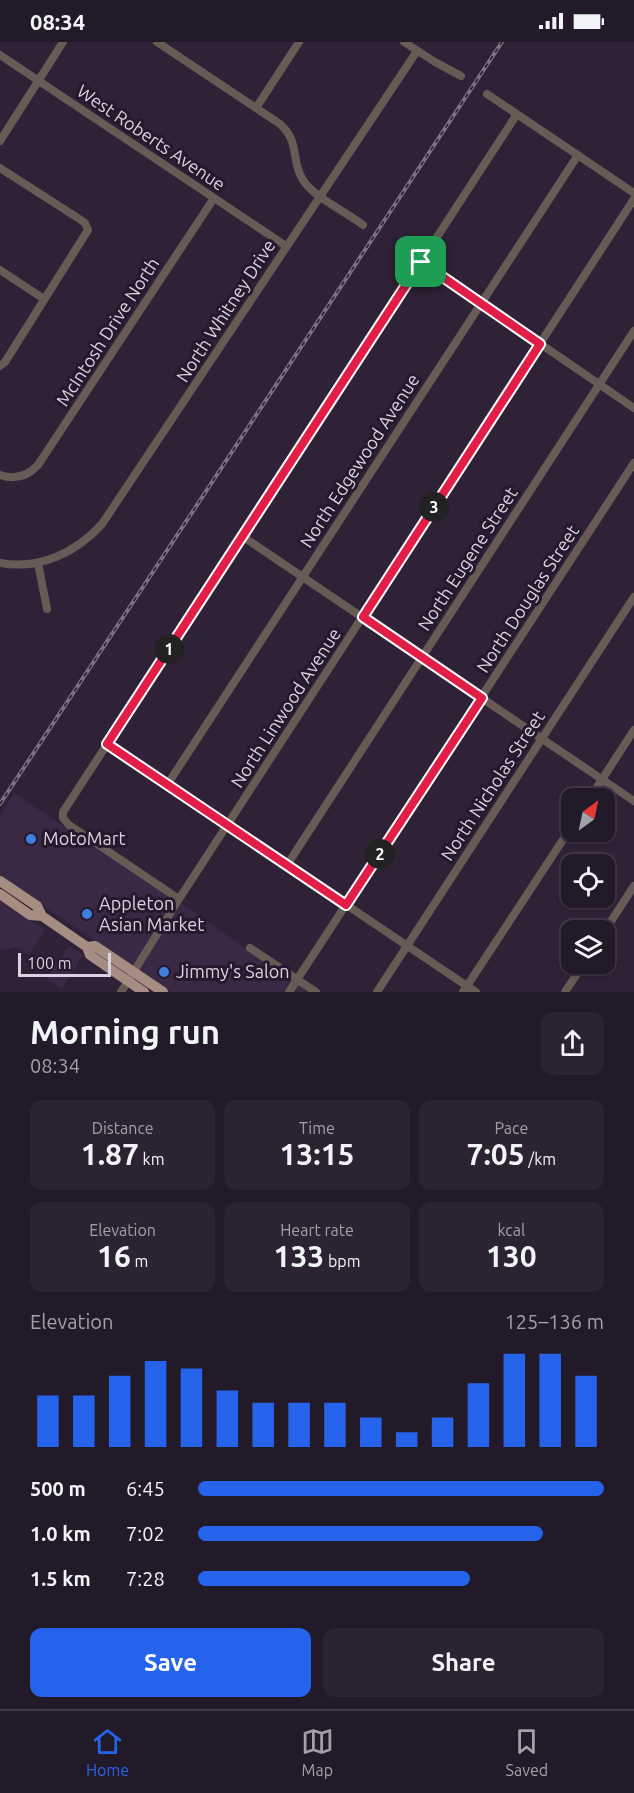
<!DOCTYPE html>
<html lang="en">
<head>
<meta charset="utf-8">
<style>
  body { margin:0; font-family:Ubuntu,sans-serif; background:#2b2331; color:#f1f3f6; height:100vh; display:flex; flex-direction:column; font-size:22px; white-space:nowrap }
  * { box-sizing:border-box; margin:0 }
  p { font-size:20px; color:#a3a1a8 }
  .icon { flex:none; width:33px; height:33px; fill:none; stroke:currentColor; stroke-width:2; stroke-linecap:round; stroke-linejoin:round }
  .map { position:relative; height:950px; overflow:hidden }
  .details { display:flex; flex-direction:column; background:#231a29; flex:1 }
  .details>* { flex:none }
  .needle { width:39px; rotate:33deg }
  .fabs { position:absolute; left:561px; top:746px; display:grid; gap:12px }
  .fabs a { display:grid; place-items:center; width:54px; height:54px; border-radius:12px; background:#231a29; box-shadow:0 2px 4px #0004,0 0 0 2px #403846; font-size:30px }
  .scale { position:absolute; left:18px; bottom:15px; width:93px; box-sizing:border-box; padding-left:6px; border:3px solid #dbd3e1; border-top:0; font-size:16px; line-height:21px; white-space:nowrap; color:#dbd3e1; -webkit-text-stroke:4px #25192d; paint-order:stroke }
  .pin { position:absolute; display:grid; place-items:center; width:51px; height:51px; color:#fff; margin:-26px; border-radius:12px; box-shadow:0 3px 9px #0006 }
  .km { position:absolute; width:30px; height:30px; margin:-15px; border-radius:50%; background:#222; color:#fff; font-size:16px; line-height:30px; text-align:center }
  .round { display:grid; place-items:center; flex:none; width:63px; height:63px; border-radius:12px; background:#2b2331 }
  .head { display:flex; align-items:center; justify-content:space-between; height:102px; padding:0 30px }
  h1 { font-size:33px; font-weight:700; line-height:45px }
  .figures { display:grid; grid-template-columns:repeat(3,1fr); gap:9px; height:102px; padding:6px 30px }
  .figures div { display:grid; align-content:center; border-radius:12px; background:#2b2331; text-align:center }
  .figures b { font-size:30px; font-weight:700 }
  .figures small { font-size:16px; font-weight:400 }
  .figures p { font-size:16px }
  .chart { height:168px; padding:12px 30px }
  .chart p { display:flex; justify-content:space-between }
  .chart svg { width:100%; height:108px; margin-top:6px; stroke:#2563eb; stroke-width:6 }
  .button { display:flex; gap:12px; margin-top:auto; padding:12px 30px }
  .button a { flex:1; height:69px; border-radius:12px; background:#2563eb; color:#fff; font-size:24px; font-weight:700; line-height:69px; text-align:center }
  .button a+a { background:#2b2331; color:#f1f3f6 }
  ul { padding:0 30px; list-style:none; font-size:20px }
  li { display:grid; grid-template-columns:96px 72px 1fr; align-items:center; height:45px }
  li i { height:15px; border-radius:8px; background:#2563eb }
  .status { display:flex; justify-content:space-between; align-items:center; height:42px; padding:0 30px; background:#231a29; direction:ltr }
  .status svg { height:16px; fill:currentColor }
  .tab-bar { display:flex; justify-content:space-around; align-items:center; height:84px; border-top:2px solid #403846; background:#231a29; font-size:16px; color:#a3a1a8 }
  .tab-bar a { display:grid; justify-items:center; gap:3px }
  .tab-bar .active { color:#2563eb }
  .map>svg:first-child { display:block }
</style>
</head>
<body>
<div class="status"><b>08:34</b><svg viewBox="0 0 49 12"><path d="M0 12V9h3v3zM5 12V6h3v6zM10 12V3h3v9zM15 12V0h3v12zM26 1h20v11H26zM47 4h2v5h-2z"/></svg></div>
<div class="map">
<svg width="634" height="950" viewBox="0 0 634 950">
  <rect width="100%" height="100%" fill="#2f2237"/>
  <path fill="#392944" d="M14,751L182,862L309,950H171L0,835V773Z
    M0,857L45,888L29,913L16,905L0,909Z
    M69,904L83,913L62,947L47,937Z"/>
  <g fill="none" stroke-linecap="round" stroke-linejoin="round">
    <path stroke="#685b56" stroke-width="8" d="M157,0L280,82C301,101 290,118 303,138C312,154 348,171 363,183
      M404,0L435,20L461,34
      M0,13L286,204
      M487,52L634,151
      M256,66L299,0
      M0,99L63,0
      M0,126L81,178L85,181L88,188L5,320L0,324
      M421,220L634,366
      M0,228L44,257
      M0,433C15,438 27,435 38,423L214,156
      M242,494L634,759
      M0,521C39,528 76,511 102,482L417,9
      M38,521L47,567
      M107,702L476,950
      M167,743L578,113
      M590,756L634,688
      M287,823L634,289
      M179,857L69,783L63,776V770L517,72
      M604,890L634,844
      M250,906L316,950
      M121,950L179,857L634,157
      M289,950L634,421
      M377,950L634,555
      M463,950L572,784
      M565,950L584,921"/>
    <path stroke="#a68d82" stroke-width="10" d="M0,839L37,864L42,874L87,905L90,913L144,950
      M0,852L30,873L42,874
      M87,905L95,904L163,950"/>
    <defs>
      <path id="rail" d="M0,762L502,0"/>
    </defs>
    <use href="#rail" stroke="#7d7284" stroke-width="4"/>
    <use href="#rail" stroke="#25192d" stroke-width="1.5" stroke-dasharray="4.5" stroke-linecap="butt"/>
  </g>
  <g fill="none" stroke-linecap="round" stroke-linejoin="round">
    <defs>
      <path id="route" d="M421,220L540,302L363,575L482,656L346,863L107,702Z"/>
    </defs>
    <use href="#route" stroke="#fff" stroke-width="12"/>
    <use href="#route" stroke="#e11d48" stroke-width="8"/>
  </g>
  <g fill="#3f7fe0" stroke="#25192d" stroke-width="2">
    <circle cx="31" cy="797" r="6"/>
    <circle cx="87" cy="872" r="6"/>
    <circle cx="164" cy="930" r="6"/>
  </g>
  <g text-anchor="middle" stroke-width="6" stroke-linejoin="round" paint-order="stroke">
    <g font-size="18" fill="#dbd3e1" stroke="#25192d">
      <text transform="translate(151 96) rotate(34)" y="6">West Roberts Avenue</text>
      <text transform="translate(226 269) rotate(-57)" y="6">North Whitney Drive</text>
      <text transform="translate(108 290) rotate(-57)" y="6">McIntosh Drive North</text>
      <text transform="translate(360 419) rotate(-57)" y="6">North Edgewood Avenue</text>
      <text transform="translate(468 517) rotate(-57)" y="6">North Eugene Street</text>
      <text transform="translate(528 557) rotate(-57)" y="6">North Douglas Street</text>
      <text transform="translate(286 666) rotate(-57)" y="6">North Linwood Avenue</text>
      <text transform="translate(493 744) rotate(-57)" y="6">North Nicholas Street</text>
    </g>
    <g font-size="18" fill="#dbd3e1" stroke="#25192d" text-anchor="start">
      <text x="43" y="803">MotoMart</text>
      <text x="99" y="868">Appleton<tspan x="99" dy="21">Asian Market</tspan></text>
      <text x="176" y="936">Jimmy's Salon</text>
    </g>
  </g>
</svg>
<div class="fabs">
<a><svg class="needle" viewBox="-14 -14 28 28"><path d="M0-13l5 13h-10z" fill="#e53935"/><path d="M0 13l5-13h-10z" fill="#a3a1a8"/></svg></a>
<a><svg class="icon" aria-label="locate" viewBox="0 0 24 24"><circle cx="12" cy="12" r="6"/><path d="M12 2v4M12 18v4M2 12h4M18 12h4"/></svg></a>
<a><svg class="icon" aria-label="layers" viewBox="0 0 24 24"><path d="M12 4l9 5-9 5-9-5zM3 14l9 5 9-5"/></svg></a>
</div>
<div class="scale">100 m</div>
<div class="pin" style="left:421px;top:220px;background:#1e9e55"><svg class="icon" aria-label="arrive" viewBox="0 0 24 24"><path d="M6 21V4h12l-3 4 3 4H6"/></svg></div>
<b class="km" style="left:169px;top:607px">1</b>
<b class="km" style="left:380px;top:812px">2</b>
<b class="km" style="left:434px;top:465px">3</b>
</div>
<section class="details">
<div class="head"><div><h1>Morning run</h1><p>08:34</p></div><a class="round"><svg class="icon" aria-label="share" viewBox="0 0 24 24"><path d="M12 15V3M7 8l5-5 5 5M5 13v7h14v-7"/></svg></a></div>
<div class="figures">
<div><p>Distance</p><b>1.87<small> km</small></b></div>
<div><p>Time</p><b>13:15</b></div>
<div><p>Pace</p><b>7:05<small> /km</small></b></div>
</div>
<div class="figures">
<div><p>Elevation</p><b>16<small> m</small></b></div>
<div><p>Heart rate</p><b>133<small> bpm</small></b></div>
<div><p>kcal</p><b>130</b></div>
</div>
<div class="chart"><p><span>Elevation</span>125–136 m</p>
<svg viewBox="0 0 160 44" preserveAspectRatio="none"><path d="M5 44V23M15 44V23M25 44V15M35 44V9M45 44V12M55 44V21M65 44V26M75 44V26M85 44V26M95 44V32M105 44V38M115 44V32M125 44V18M135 44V6M145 44V6M155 44V15"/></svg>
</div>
<ul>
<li><b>500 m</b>6:45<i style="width:100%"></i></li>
<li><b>1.0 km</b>7:02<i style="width:85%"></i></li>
<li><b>1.5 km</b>7:28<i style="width:67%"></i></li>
</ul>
<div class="button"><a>Save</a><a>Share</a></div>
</section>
<nav class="tab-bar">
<a class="active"><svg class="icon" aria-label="home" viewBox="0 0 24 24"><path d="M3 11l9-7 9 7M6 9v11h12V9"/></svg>Home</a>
<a><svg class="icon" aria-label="map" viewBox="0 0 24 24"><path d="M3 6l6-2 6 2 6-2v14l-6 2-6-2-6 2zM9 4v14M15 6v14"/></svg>Map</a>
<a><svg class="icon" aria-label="saved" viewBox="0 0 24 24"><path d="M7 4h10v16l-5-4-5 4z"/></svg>Saved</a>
</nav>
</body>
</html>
